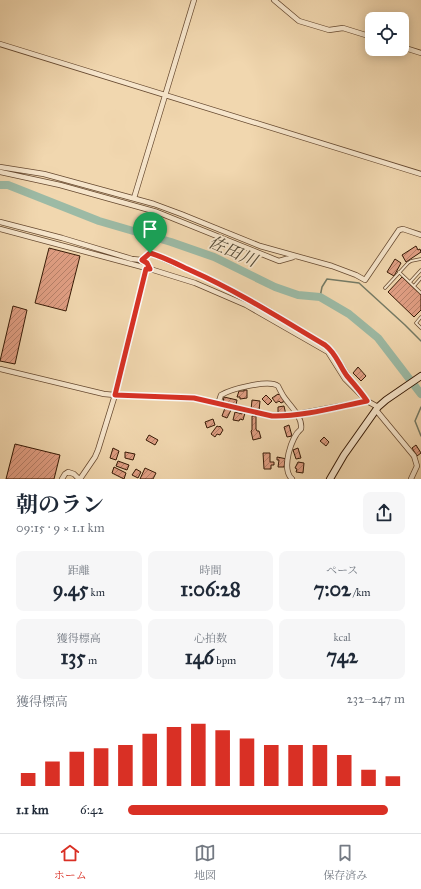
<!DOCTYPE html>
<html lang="ja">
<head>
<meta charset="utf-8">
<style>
  body { margin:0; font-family:"IM FELL Great Primer","Noto Serif JP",serif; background:#f6f6f7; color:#1f2937; height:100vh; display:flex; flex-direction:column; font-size:15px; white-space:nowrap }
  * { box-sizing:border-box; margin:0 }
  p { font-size:13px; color:#747a83 }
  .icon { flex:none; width:22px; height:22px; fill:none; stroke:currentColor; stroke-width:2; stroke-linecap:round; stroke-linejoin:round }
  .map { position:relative; height:479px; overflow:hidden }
  .details { display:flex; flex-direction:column; background:#fff; flex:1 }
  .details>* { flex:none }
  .fabs { position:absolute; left:365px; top:12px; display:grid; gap:8px }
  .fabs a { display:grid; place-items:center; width:44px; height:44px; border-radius:8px; background:#fff; box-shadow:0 2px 10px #0003; font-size:20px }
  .pin { position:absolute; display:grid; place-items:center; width:34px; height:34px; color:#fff; margin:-41px -17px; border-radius:50% 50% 50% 0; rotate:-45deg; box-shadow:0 0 4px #0007 }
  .pin .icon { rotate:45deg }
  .round { display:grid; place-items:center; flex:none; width:42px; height:42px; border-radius:8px; background:#f6f6f7 }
  .headline { display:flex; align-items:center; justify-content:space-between; height:68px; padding:0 16px }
  h1 { font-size:22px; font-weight:700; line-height:30px }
  .metrics { display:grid; grid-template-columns:repeat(3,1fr); gap:6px; height:68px; padding:4px 16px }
  .metrics div { display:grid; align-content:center; border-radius:8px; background:#f6f6f7; text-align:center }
  .metrics b { font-size:20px; font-weight:700 }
  .metrics small { font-size:11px; font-weight:400 }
  .metrics p { font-size:11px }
  .chart { height:112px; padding:8px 16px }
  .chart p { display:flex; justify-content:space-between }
  .chart svg { width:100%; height:72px; margin-top:4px; stroke:#d93025; stroke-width:6 }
  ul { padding:0 16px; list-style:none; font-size:13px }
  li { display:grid; grid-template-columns:64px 48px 1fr; align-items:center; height:30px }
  li i { height:10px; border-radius:5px; background:#d93025 }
  .dock { display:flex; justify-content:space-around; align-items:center; height:56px; border-top:1px solid #e0e1e3; background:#fff; font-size:11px; color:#747a83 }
  .dock a { display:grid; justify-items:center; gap:2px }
  .dock .on { color:#d93025 }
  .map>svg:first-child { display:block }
</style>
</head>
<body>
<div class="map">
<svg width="421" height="479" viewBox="0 0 421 479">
  <defs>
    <pattern id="building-hatch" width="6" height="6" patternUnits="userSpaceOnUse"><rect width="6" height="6" fill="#e19f84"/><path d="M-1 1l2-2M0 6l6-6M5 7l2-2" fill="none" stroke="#b7816a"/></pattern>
  </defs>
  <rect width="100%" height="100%" fill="#f1d7af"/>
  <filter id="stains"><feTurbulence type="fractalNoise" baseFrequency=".005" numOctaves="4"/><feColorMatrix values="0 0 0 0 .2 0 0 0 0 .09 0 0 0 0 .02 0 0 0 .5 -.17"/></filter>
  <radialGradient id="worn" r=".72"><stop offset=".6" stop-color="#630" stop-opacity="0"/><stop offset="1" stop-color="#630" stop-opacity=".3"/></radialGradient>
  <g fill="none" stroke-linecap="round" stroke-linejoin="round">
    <path stroke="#747a65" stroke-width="1.5" d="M320,297L322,287L327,279L359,283L405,325L421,341
      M421,407L415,421L421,436"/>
    <path stroke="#9cbaa5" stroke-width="8" d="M0,185H8L99,221L171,242L214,257L275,287L298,295L320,297L349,314L378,338L421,394"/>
  </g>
  <path fill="url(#building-hatch)" stroke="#371a06" d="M416,246L418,250L420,249L421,252L406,262L402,255Z
    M49,248L80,256L66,311L35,303Z
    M395,259L401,263L394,276L387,272Z
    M402,277L421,295V310L414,317L388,292Z
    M13,306L27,310L15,364L0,361Z
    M358,367L366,376L361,381L353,373Z
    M244,390H247V398L240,399V397H237L239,391H244Z
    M278,394L279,395L280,394L285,401L281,403L279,401L276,403L272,398Z
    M266,395L272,401L268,405L262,399Z
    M224,397L237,400L236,405L223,402Z
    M252,400L260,401L259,411L251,410Z
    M284,406L286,415H278V407Z
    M225,408L231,410L227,418L222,416Z
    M235,412L242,414V412L245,413L243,420L240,419L239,421L233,420Z
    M252,416H256V429L257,431H259L261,438L253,440L251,431L252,430Z
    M213,419L215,425L207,428L205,422Z
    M289,425L292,436L287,437L284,427Z
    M217,426L219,427L220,426L223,430L220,435L217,434L215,437L211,434Z
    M149,435L158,440L155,445L146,440Z
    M324,437L329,442L326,446L320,441Z
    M15,444L60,455L54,479H6Z
    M416,445L421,453L417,456L412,448Z
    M113,448L119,451L116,460L110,458Z
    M298,448L301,458L296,459L293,450Z
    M125,452L135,454L133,460L125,458Z
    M263,453H270V462H274V465H271V469H264Z
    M277,457L287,459V461H285L284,467H278L279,460H277Z
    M118,461L129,465L127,470L116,466Z
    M298,462L304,463L303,473L296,472L297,469L295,468Z
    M114,467L126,473L124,479L112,473Z
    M145,468L156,473L153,479H140Z
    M136,469L141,472L138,478L132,475Z"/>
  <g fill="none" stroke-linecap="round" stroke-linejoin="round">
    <defs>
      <path id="lane" d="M399,272L421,293
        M410,282L421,270
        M414,286L421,278
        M385,288L408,263L411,261L421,259
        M421,317L416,323L421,328"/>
      <path id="street" d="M274,0L299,21L329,30L343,28L372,37
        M0,44L421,174
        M402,47L421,53
        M0,167L44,174L154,204L181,214L260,246L332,266L356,275L365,280L399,230L403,229L421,235
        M0,172L60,185L157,212L279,261L293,257
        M134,198L194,0
        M0,222L62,238L132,259L142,260L148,254H153L223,285L268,310L325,345L333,352L348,376L359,390
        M0,229L150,269L195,283L246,305L328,352L345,379L367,401L378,407
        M0,369L104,394L115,395L194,398L271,416H278L297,414L367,401
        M218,404L221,395C231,389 269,379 278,386C280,390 282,394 284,397C290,406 303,417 301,429C291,437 281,469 292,479
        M376,410L414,456L417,466L411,479
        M62,479L65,474L68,472L74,474L79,479
        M80,479L95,457L98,450L115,395L146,269H148"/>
      <path id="secondary" d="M330,479L344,455L378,407L386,400L421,376"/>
    </defs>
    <use href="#lane" stroke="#664930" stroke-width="3.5"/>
    <use href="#street" stroke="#664930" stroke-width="6"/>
    <use href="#secondary" stroke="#371a06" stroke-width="8"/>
    <use href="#lane" stroke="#f6e5cb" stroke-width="2"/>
    <use href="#street" stroke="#f6e5cb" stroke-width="4.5"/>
    <use href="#secondary" stroke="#f6e5cb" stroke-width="6"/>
  </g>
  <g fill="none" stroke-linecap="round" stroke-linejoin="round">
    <defs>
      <path id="route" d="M150,253C164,257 179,265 192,271C239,292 281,319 325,345C336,353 339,365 347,376C354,384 361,392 367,401C337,407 301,417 272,416L194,398L115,395L146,269H150L147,263L142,260Z"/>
    </defs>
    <use href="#route" stroke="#fff" stroke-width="8"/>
    <use href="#route" stroke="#d93025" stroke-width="5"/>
  </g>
  <g text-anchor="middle" stroke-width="3.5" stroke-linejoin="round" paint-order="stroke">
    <g font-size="17" font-style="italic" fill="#554a36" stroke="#f6e5cb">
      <text transform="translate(233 251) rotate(24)" y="6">佐田川</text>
    </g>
  </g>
  <rect width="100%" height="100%" filter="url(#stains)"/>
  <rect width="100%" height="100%" fill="url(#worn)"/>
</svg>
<div class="fabs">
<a><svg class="icon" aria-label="locate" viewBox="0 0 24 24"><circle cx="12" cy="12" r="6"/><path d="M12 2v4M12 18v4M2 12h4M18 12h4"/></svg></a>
</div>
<div class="pin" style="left:150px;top:253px;background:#1e9e55"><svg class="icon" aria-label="arrive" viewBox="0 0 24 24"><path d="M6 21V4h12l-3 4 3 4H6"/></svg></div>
</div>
<section class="details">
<div class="headline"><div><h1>朝のラン</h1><p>09:15 · 9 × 1.1 km</p></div><a class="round"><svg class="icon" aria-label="share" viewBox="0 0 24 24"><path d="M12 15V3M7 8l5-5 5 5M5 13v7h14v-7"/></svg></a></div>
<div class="metrics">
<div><p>距離</p><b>9.45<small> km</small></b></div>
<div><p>時間</p><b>1:06:28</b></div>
<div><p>ペース</p><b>7:02<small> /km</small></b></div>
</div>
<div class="metrics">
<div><p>獲得標高</p><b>135<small> m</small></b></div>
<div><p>心拍数</p><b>146<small> bpm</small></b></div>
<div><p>kcal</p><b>742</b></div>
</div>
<div class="chart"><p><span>獲得標高</span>232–247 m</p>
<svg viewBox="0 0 160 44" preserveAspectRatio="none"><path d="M5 44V36M15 44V29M25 44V23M35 44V21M45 44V19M55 44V12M65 44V8M75 44V6M85 44V10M95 44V15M105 44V19M115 44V19M125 44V19M135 44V25M145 44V34M155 44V38"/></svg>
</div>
<ul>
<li><b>1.1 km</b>6:42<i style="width:94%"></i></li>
</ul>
</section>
<nav class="dock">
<a class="on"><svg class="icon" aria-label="home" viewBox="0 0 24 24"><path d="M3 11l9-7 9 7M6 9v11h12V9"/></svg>ホーム</a>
<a><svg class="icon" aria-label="map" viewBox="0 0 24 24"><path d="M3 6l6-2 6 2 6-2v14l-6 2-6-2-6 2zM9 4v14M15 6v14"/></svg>地図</a>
<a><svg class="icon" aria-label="saved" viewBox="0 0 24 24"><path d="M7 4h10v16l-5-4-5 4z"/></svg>保存済み</a>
</nav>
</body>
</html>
